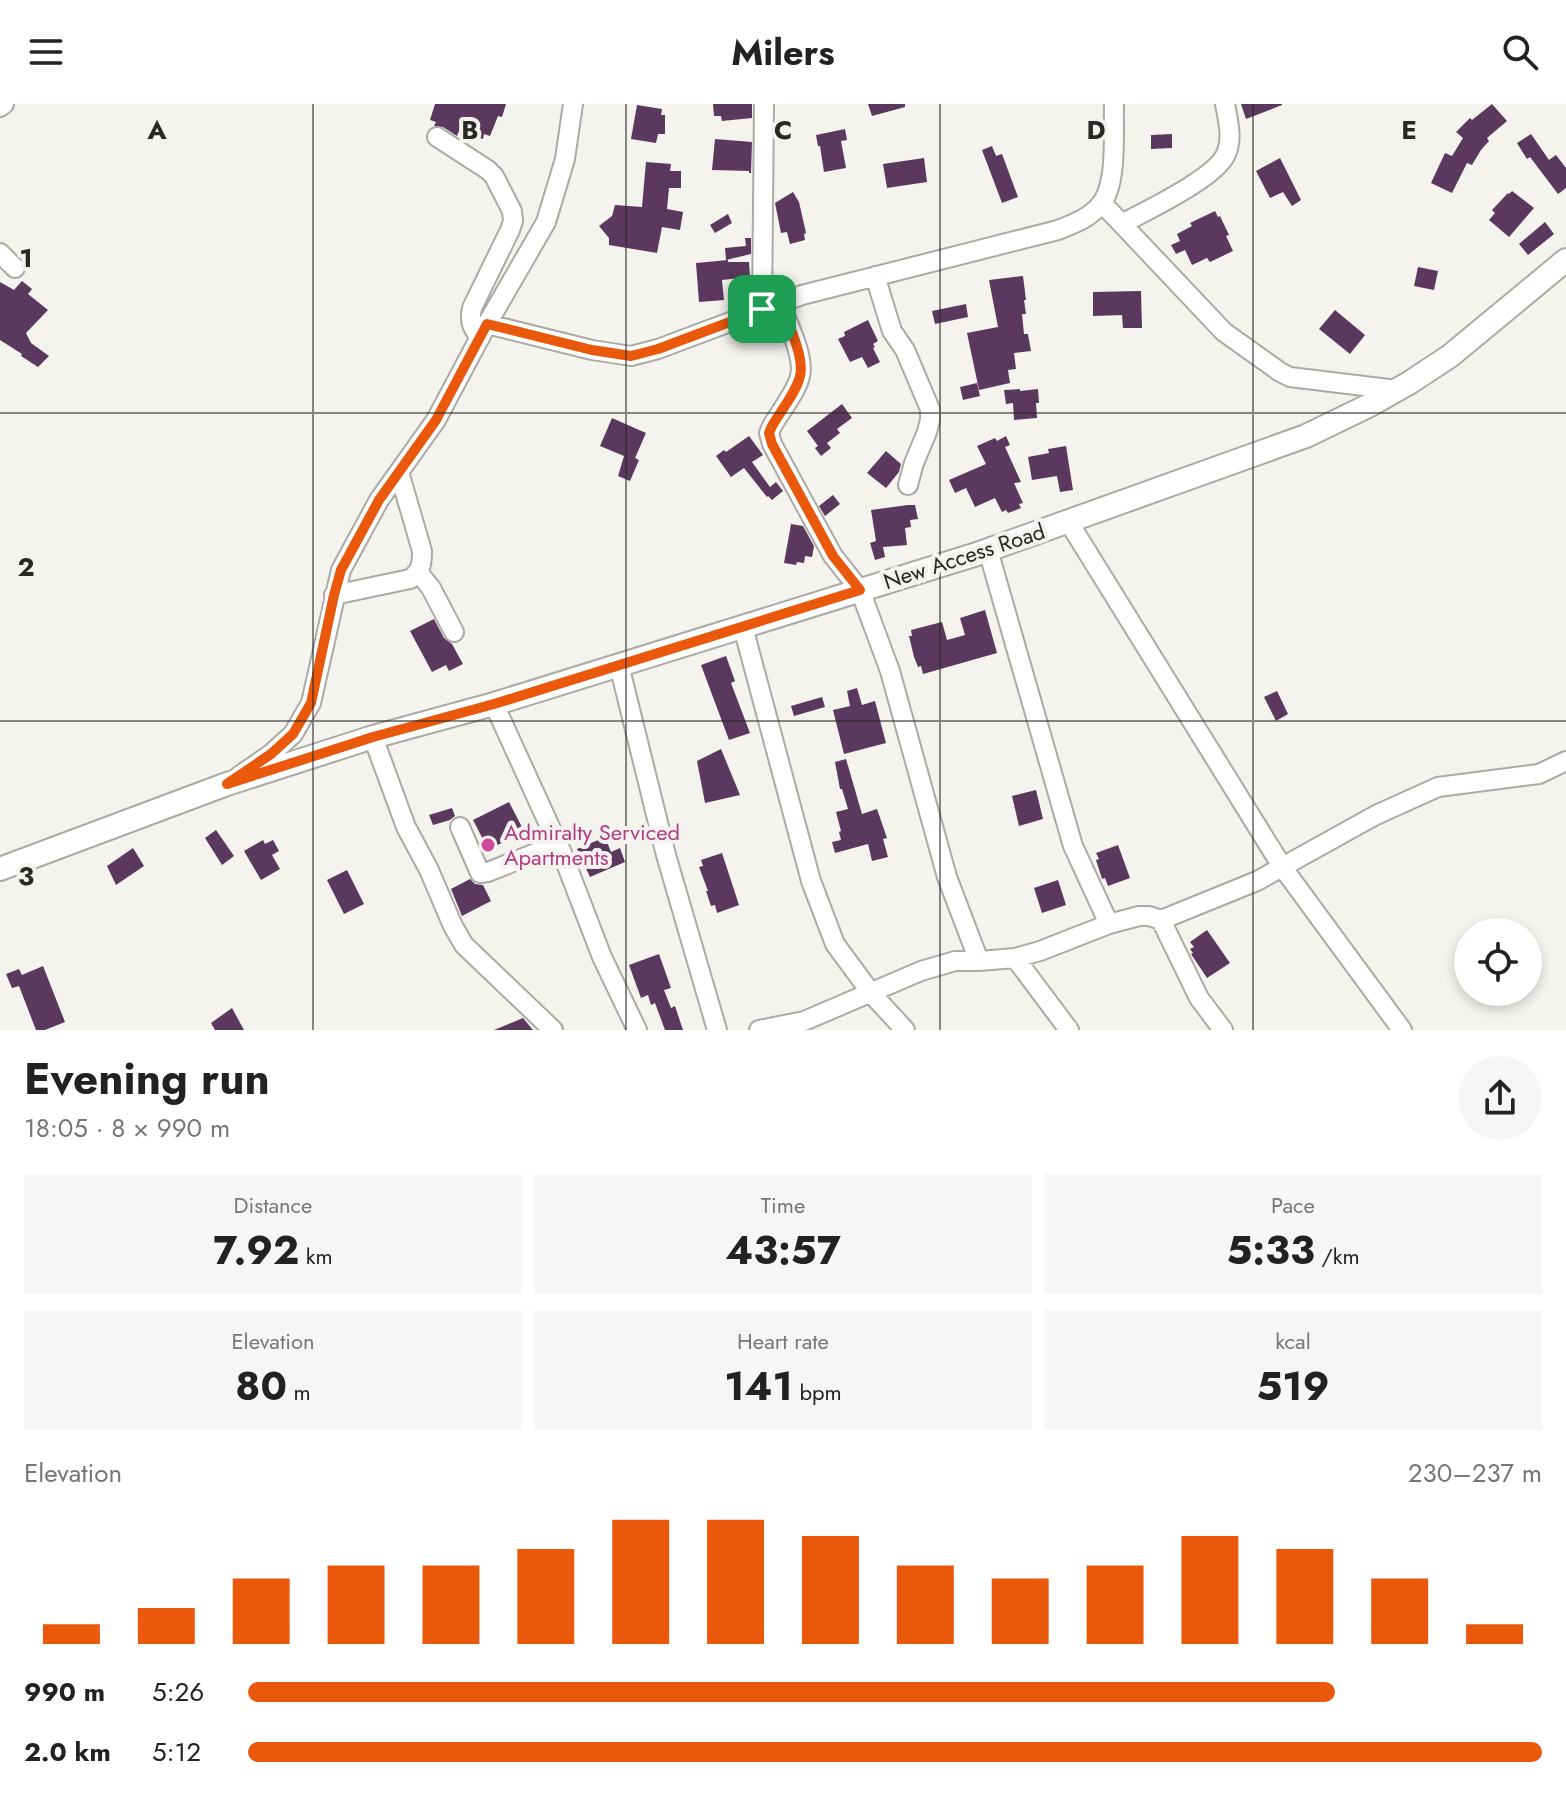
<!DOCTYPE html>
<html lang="en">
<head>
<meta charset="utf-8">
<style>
  body { margin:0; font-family:Jost,sans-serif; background:#f6f6f6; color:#222; height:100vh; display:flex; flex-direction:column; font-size:30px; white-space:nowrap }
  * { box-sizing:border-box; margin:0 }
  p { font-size:26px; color:#767676 }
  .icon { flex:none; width:44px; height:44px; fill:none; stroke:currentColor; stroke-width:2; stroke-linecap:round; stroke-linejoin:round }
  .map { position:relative; height:926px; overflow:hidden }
  .side { display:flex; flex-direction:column; background:#fff; flex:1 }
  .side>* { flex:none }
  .tools { position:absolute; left:1454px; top:814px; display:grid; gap:16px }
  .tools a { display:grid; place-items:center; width:88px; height:88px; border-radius:50%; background:#fff; box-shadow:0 4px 12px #0003; font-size:40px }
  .pin { position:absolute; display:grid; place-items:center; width:68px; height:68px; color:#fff; margin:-34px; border-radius:16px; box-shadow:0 4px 12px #0006 }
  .round { display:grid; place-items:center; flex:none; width:84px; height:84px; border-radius:42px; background:#f6f6f6 }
  .summary { display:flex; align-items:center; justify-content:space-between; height:136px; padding:0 24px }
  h1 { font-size:44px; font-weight:700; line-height:60px }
  .stats { display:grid; grid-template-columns:repeat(3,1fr); gap:12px; height:136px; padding:8px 24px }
  .stats div { display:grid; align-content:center; border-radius:0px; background:#f6f6f6; text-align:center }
  .stats b { font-size:40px; font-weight:700 }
  .stats small { font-size:22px; font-weight:400 }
  .stats p { font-size:22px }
  .chart { height:224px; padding:16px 24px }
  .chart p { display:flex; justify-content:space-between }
  .chart svg { width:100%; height:144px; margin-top:8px; stroke:#ea580c; stroke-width:6 }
  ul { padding:0 24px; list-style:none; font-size:26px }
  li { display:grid; grid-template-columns:128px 96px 1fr; align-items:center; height:60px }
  li i { height:20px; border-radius:10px; background:#ea580c }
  header { display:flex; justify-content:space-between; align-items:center; height:104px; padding:0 24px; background:#fff; font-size:36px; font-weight:700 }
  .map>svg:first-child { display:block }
</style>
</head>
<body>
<header><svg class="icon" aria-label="menu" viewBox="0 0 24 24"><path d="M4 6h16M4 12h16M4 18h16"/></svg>Milers<svg class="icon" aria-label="search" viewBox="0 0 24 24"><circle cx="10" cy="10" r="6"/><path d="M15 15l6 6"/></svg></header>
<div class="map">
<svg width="1566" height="926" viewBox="0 0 1566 926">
  <rect width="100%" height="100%" fill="#f5f3ee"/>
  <path fill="#5b395e" d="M435,0H506L502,13L498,12L490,32L484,30L483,35L459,27L457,32L443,23L434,22L436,18L430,16Z
    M713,0H752V14L722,17L721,12H714Z
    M868,0H905V3L872,12Z
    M1241,0H1282V1L1246,15Z
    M1492,0L1507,17L1487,34L1489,37L1481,46L1472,61L1467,59L1452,89L1431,79L1445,49L1452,52L1463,34L1456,28L1470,14L1472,16Z
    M637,1L662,5L661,11H665V30H658L656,39L631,35Z
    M845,25L847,36L841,37L846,64L824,68L820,42H818L816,31Z
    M1172,30V44L1151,45V31Z
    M1531,30L1549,56L1556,51L1566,64V84L1558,90L1530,53L1527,55L1517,39Z
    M715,35L752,38L751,69H749V67L712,66Z
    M992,42L996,52L1002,50L1018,93L1002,99L982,46Z
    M924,54L927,78L887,84L883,60Z
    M1280,54L1301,96L1292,102L1283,88L1270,94L1256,67Z
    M646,58L671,60L670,67H681V84H669L667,105L683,108L680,126L662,123L657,149L609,141V134L599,122L612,112L615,101L642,103Z
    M1512,87L1534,104L1509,133L1489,116L1495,109L1492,106L1508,89L1509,90Z
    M793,88L799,98L806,129L804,130L805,136L790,140L787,128L781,129L775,99Z
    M1215,107L1218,113L1220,112L1229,131L1226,132L1233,147L1210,158L1207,154L1192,161L1185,146L1176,150L1171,141L1180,137L1177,130L1192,122L1190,119Z
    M728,110L732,119L715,129L710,121Z
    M1545,118L1554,130L1528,151L1519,140Z
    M745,134H751V150L726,156L725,144L746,142Z
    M728,156V158H749L750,173L722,176L724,196L699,198L696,159Z
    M1418,163L1438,167L1434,186L1414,182Z
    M1023,172L1026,196H1024L1026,210H1022L1024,230H1028L1031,247L1014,249L1016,265L1008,266L1010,279L979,286L967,229L998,223L989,176Z
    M22,177L32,185L28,190L48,206L26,229L31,239L49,252L38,263L21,252L22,250L0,236V178L14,186Z
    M1141,187L1142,224H1123L1122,211L1093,212V188Z
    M966,200L968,213L935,220L932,207Z
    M1335,206L1365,231L1350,250L1319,225Z
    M868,216L878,237L873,240L875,243L873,244L880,258L868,264L862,253L850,258L838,235L845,232L844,228Z
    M977,279L980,292L963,296L960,283Z
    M1020,285V287L1038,285L1039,299H1036L1037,314L1014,316L1013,299L1006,300L1004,286Z
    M842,300L852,314L837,325L840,329L827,339L831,344L821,352L815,344L818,342L807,327Z
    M612,314L646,329L635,354L639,356L630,377L618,372L624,352L600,342Z
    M749,332L763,351L752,358L770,383L776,378L783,387L772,396L768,392L767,393L744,364L731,373L716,352L724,346L726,348Z
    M1006,332L1010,341L1005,343L1021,378L1014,379L1023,399L1019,400L1021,404L1008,409L1006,406L1002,408L995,394L975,403L966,384L955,389L949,376L986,360L977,342L995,334L997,337Z
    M1066,342L1073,386L1060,388L1057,372L1032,376L1028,353L1049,349L1048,345Z
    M886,347L901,360L899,368L886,384L867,369Z
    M833,391L840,400L825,412L819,402Z
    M908,401H915L918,415L910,416L911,423L905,424L907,441L883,443L885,453L875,456L870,439L876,437L871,406Z
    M791,420L803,422L814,442L812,453L805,452L804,459L797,458L796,461L784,459Z
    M985,506L997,549L923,570L921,562L918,563L914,553L909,532H912L911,526L942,518L947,536L965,531L960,514Z
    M434,515L444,534L452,540L463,560L449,567L446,561L432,568L410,527Z
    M726,552L735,577L731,579L750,629L729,636L701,561Z
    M857,584L862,601L875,597L886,639L844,650L833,606L850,602L847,587Z
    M1277,587L1288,610L1276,617L1264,593Z
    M822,593L825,603L794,612L791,602Z
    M721,645L740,691L705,699L697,657Z
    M846,655L862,710L877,705L887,734L883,735L888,753L872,757L868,740L835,749L832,738L841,736L839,728L841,727L836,708L848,705L842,685H840L835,658Z
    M1036,686L1043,715L1019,722L1012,692Z
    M509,698L525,729L488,745L473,716Z
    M452,704L455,712L450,716L433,721L429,711Z
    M216,726L234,752L222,761L205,734Z
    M605,733L611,748L620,744L625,758L590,773L577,745Z
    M263,736L265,740L273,736L279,747L272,751L280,765L261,776L244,747Z
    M1118,741L1130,774L1108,782L1105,774L1102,775L1096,756L1099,755L1096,749Z
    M133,744L144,762L116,781L107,762Z
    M722,749L739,801L717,809L715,801L711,802L706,787H708L699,763L703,762L701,756Z
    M347,766L364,800L344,810L327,776Z
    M470,775L475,780L483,781L491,797L462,812L451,785Z
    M1058,776L1066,801L1042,809L1034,784Z
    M1207,826L1230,859L1207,874L1191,850L1193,849L1190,845L1194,843L1190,838Z
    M659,850L671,884L664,886L671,904L675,902L683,926H665L655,899L651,901L648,891L641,894L629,861Z
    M43,862L65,918L45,926H36L19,882L12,884L6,870L19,865L22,871Z
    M232,904L244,926H215L211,919Z
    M523,914L533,926H494Z"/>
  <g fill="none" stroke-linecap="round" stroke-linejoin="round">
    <defs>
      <path id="minor" d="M0,3L4,0
        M437,33L488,66L494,72L512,107L513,117L510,126L472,204C469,218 472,223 480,234
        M1102,99L1224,228L1280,268L1290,273L1397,286
        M1122,120C1147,106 1216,74 1226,50C1233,34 1228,17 1225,0
        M0,149L15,164
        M875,172L892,227L905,246L930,305V316L927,328L914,359L908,381
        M762,205L764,0
        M487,220L592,246L631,252L658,245L802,191L1058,126C1073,120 1090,114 1101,100C1118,79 1113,26 1114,0
        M1068,417L1283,764L1402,926
        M988,446L1073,742L1109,820
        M419,469L431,484L454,528
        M334,491L410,475C421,467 422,461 422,447L399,368
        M743,523L811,777L835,840L871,889L905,926
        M619,561L666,751L717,926
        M494,600L562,749L602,853L637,926
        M373,633L406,723L429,766L453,822L464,841L553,926
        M239,672L271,650L293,630L311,599L341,466L379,396L436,316L487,220L546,118L565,55L573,0
        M460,723L480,769L488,768L558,740
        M1161,816L1257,777L1376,711L1438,683L1539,670L1566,657
        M1015,854L1069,926
        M979,857L1015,854L1040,847L1109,820L1139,812H1149L1161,816L1199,894L1223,926
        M759,926L804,917L921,867L955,857H979L947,773L890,567L860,486L833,452L772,340L769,329L772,322C780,308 797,287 800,272C805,253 787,218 780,199"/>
      <path id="major" d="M0,765L227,680L373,633L494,600L977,450L1306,332L1372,300L1409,279L1450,252L1566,156"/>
    </defs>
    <use href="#minor" stroke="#abaaa5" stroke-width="22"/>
    <use href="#major" stroke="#abaaa5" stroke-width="26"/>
    <use href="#minor" stroke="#fff" stroke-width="18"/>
    <use href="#major" stroke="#fff" stroke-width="22"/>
  </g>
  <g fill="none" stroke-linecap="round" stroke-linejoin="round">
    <defs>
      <path id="route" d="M780,199C787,217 805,253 800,272C797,287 780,308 772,322L769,329L772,340L833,452L860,486L494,600L373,633L227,680L271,650L293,630L311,599L334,491L341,466L379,396L436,316L487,220L592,246L631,252L658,245Z"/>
    </defs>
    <use href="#route" stroke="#fff" stroke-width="16"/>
    <use href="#route" stroke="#ea580c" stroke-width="10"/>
  </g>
  <path fill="none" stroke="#282826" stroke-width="2" stroke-opacity="0.55" d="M313,0V926M626,0V926M940,0V926M1253,0V926M0,309H1566M0,617H1566"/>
  <circle fill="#d1479c" stroke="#f5f3ee" stroke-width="3" cx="488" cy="741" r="8"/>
  <g text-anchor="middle" stroke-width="8" stroke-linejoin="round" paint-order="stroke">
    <g font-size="22" fill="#282826" stroke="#f5f3ee">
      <text transform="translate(964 452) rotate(-18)" y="8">New Access Road</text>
    </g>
    <g font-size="22" fill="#b23c85" stroke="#f5f3ee" text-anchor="start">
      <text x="504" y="736">Admiralty Serviced<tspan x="504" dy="25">Apartments</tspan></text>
    </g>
  </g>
  <g font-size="26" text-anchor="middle" font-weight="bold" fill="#282826" stroke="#f5f3ee" stroke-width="8" stroke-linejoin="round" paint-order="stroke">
    <text x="157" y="35">A</text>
    <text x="470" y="35">B</text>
    <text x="783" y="35">C</text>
    <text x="1096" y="35">D</text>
    <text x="1409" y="35">E</text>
    <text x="26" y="163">1</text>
    <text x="26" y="472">2</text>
    <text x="26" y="781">3</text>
  </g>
</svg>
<div class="tools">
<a><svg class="icon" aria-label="locate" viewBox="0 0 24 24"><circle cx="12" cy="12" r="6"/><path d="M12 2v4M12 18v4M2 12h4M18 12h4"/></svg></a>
</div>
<div class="pin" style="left:762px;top:205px;background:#1e9e55"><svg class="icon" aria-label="arrive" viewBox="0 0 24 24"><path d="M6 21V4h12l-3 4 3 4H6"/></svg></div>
</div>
<section class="side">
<div class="summary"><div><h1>Evening run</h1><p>18:05 · 8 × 990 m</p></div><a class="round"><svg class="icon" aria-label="share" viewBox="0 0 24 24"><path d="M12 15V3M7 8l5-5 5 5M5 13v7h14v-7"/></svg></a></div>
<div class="stats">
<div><p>Distance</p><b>7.92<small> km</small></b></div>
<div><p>Time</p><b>43:57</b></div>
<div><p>Pace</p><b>5:33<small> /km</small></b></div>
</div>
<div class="stats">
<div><p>Elevation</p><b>80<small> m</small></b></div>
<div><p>Heart rate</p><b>141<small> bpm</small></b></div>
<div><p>kcal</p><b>519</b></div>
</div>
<div class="chart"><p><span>Elevation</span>230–237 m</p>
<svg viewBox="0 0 160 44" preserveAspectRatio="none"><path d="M5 44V38M15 44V33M25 44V24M35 44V20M45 44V20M55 44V15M65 44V6M75 44V6M85 44V11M95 44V20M105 44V24M115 44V20M125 44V11M135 44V15M145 44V24M155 44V38"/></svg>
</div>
<ul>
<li><b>990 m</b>5:26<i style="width:84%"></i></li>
<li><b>2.0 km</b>5:12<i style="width:100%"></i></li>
</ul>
</section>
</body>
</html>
